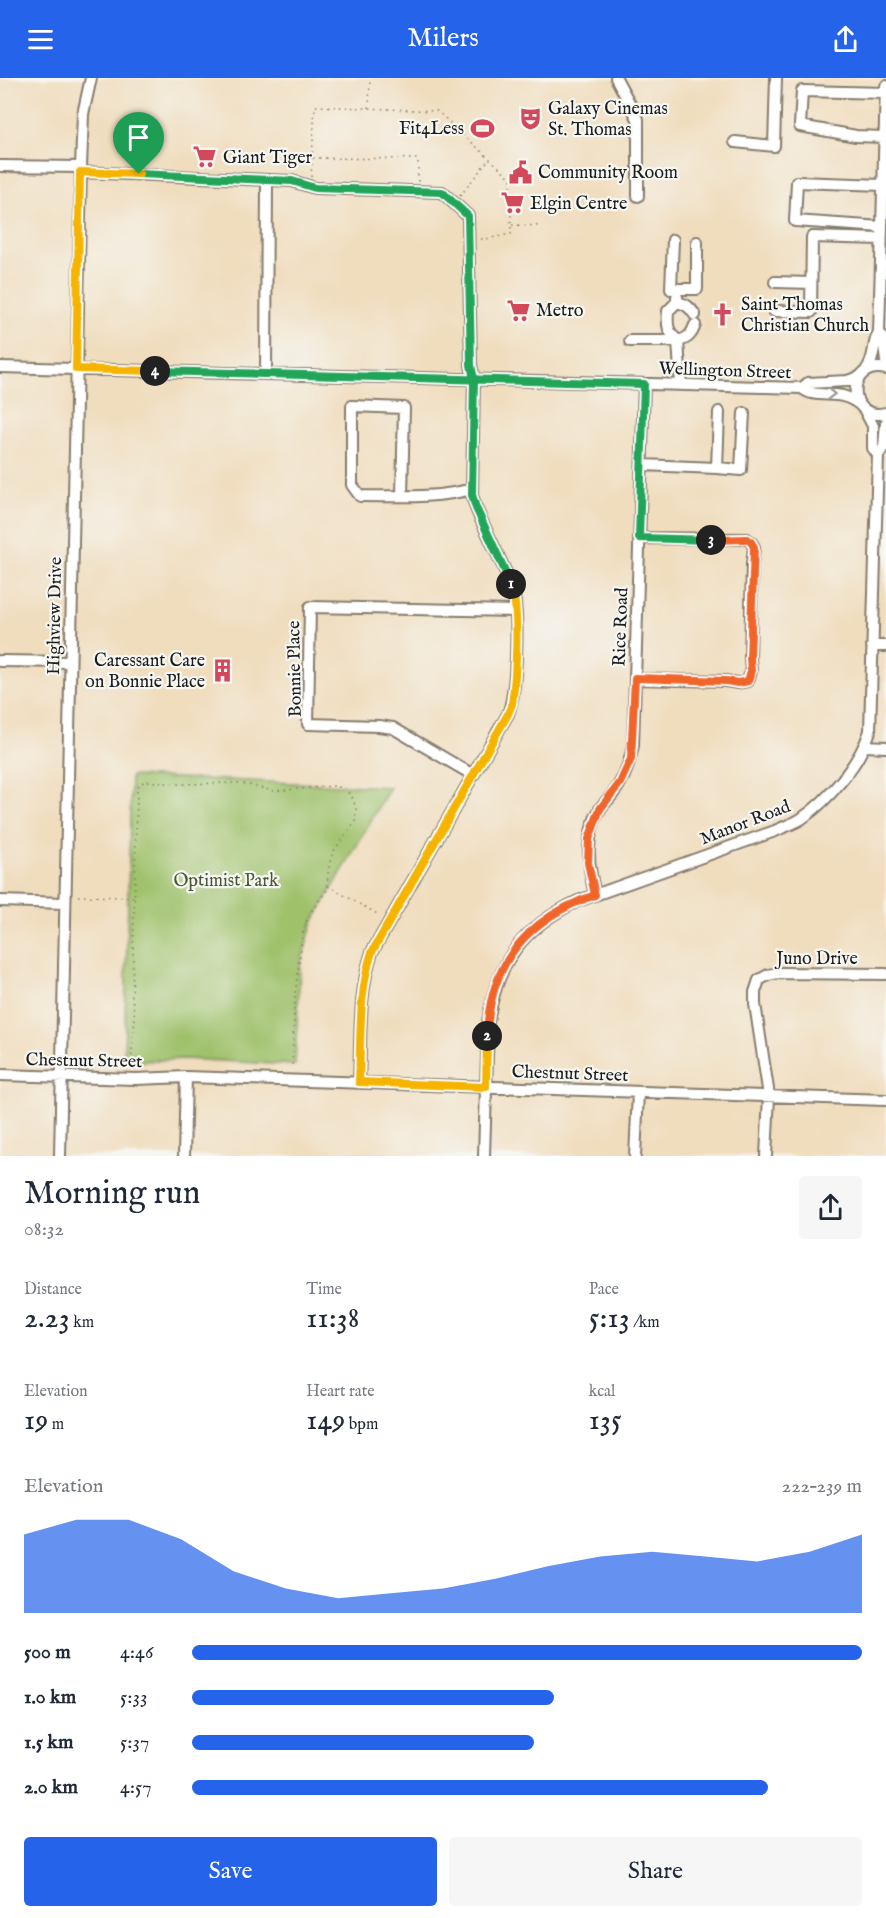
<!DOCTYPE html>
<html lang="en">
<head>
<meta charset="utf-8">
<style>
  body { margin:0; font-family:"IM FELL English",serif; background:#f6f6f7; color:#1f2937; height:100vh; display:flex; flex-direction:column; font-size:22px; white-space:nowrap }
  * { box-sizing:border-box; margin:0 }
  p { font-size:20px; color:#747a83 }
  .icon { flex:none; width:33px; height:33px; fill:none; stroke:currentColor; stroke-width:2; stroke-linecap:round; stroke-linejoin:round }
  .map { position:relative; height:1078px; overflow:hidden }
  .side { display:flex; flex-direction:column; background:#fff; flex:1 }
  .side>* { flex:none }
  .pin { position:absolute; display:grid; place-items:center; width:51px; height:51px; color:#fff; margin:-62px -26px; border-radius:50% 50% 50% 0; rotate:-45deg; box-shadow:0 0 6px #0007 }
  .pin .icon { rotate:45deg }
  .km { position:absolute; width:30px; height:30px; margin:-15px; border-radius:50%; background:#222; color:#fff; font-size:16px; line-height:30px; text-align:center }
  .round { display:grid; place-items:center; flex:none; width:63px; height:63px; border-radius:6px; background:#f6f6f7 }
  .summary { display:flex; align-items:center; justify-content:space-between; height:102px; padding:0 24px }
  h1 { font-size:33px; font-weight:600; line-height:45px }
  .metrics { display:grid; grid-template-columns:repeat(3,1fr); gap:9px; height:102px; padding:6px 24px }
  .metrics div { display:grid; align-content:center }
  .metrics b { font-size:30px; font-weight:600 }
  .metrics small { font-size:16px; font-weight:400 }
  .metrics p { font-size:16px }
  .chart { height:168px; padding:12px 24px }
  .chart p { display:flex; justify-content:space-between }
  .chart svg { width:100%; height:108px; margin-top:6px; fill:#2563eb; opacity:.7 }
  .cta { display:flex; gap:12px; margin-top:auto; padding:12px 24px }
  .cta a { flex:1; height:69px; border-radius:6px; background:#2563eb; color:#fff; font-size:24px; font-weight:600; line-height:69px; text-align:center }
  .cta a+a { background:#f6f6f7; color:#1f2937 }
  ul { padding:0 24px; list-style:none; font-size:20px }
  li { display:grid; grid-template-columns:96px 72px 1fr; align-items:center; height:45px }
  li i { height:15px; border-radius:8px; background:#2563eb }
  header { display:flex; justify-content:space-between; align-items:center; height:78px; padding:0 24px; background:#2563eb; color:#fff; font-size:27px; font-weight:600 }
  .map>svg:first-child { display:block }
</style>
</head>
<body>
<header><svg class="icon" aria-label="menu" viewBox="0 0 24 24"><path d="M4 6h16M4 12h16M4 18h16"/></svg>Milers<svg class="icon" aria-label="share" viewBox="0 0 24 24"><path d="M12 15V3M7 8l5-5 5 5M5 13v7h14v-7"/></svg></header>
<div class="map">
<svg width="886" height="1078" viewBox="0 0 886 1078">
  <rect width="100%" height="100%" fill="#f6f6f2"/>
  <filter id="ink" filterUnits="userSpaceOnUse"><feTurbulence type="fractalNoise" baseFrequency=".0167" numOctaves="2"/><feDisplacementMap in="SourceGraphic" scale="12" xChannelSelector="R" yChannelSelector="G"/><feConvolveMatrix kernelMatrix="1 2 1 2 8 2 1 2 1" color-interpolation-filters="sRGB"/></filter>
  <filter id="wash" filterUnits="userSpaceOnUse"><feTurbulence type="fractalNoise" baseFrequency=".008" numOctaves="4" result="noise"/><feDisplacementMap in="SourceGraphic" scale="24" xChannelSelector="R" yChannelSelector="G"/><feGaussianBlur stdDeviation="1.35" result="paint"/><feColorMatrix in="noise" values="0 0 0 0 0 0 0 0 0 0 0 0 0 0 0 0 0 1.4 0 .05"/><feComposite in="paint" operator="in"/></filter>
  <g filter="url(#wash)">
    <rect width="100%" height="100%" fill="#f0ddbe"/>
    <path fill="#9fc16a" stroke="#5e6e43" stroke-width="1.5" d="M131,698L390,709L312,846L300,888L295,987L183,981L124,984Z"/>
  </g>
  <g filter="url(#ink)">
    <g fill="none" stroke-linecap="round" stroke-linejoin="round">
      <defs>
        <path id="minor" d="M616,0L638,41V118
          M884,59L856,58L800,48L802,13L886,15
          M735,64L774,68L776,0
          M0,88L81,89
          M80,94L292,103L315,110L442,114L468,138L471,287L474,301L472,417L476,430C487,456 501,481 511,507C520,530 517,613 508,636L372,874C358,916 361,961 359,1004
          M882,149L795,143L797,104L883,107
          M673,162L671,211H697V164
          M775,204L811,205
          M677,219V224C686,226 690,229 695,237
          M677,224L668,233C667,247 667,253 678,263C688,261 692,256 695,247
          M774,233L811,234L812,159L881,161
          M879,254L883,260L886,283
          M630,263H678L681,307
          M0,289L802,310C818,323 837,309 859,326
          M886,291C845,282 846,344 886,335
          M865,294C877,277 871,268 879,254L886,8
          M266,296L267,102
          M802,310L808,305L847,303L860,299
          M864,331L873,348V370L878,377
          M642,387L717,390L719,334
          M717,390L741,392L744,335
          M402,418L404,330L352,328V407L360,418C397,418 435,421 472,411
          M872,568H886
          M0,583L70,584
          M635,601L725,603L738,605L748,603L751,593L750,580L752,487L754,469L751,464L747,461L639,460
          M865,668L886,669
          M473,697L393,650L379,648L308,646L310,529L515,533
          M595,817C588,787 584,759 600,731C603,726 608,722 612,717C624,702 630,686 633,667L644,306
          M0,823L65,825
          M0,997L136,1001L186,999L886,1022
          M60,1078L81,89L83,36L91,0
          M184,1078L186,999
          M484,1078L488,944C497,883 523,849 578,823L775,753C783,749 793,746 801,741C829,722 860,685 870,653L878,377L884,369L886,345
          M635,1078L638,1015
          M766,1078L769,1018L755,926V914L759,902L768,897L778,895L886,896"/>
      </defs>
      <use href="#minor" stroke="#867c6d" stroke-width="14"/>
      <path stroke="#867c6d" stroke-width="1.5" stroke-dasharray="1.5 4.5" stroke-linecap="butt" d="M369,30L370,0
        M313,80L418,81V104
        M311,99L315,28L437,33L511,100V156L486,161H479
        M460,118L489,81
        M512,147L542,148
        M328,808L379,837
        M78,818L134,819
        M131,984L135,940L132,919L137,714L139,706L146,703L177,706L241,705L273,713L333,708L344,710L352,719L356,730V743L333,774L329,788L326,813L309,837L303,853L295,916L292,989"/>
      <use href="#minor" stroke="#fff" stroke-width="10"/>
    </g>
    <defs><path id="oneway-chevron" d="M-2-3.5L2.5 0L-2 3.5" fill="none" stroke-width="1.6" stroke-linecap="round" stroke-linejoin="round" transform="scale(1.5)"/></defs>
    <use stroke="#999" href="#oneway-chevron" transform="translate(831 316) rotate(2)"/>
  </g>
  <g fill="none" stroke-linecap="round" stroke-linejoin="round" filter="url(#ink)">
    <defs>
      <path id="split-1" d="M139,96L292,103L315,110L442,114L468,138L471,287L474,301L472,417L476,430L511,506"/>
      <path id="split-2" d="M487,958L486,1009L359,1004C361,961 358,916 372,874L508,636L512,626C516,597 520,533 511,506"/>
      <path id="split-3" d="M487,958C489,884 528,840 595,817L588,785L589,761L600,731L620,705L631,681L635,600L726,603L738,605L748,603L751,593L750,580L754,469L751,464L747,461L711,462"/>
      <path id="split-4" d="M155,293L644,306L639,460L711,462"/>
      <path id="split-5" d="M139,96L80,94L76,291L155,293"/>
    </defs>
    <use href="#split-1" stroke="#fff" stroke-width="12"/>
    <use href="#split-2" stroke="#fff" stroke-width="12"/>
    <use href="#split-3" stroke="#fff" stroke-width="12"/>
    <use href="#split-4" stroke="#fff" stroke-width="12"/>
    <use href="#split-5" stroke="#fff" stroke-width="12"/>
    <use href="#split-1" stroke="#22a559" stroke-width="8"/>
    <use href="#split-2" stroke="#f5b400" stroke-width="8"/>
    <use href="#split-3" stroke="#f0652b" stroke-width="8"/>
    <use href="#split-4" stroke="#22a559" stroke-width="8"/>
    <use href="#split-5" stroke="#f5b400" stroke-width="8"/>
  </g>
  <defs>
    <symbol id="theatre-bare" viewBox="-9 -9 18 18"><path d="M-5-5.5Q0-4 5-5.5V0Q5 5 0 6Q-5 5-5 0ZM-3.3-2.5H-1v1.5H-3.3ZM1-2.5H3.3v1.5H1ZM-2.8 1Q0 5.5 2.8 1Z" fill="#d1495b" stroke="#f6f6f2" stroke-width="2.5" paint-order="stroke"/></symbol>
    <symbol id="stadium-bare" viewBox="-9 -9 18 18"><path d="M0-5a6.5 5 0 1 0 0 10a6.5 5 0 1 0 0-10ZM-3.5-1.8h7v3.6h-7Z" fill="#d1495b" stroke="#f6f6f2" stroke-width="2.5" paint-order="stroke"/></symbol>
    <symbol id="supermarket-bare" viewBox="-9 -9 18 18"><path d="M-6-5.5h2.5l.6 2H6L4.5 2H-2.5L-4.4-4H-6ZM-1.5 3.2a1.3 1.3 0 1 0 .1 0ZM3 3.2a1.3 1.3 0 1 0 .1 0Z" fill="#d1495b" stroke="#f6f6f2" stroke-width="2.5" paint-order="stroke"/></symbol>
    <symbol id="civic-bare" viewBox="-9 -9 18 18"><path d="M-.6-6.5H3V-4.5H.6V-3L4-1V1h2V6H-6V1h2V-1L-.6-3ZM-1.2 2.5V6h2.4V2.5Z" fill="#d1495b" stroke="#f6f6f2" stroke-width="2.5" paint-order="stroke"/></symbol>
    <symbol id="church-bare" viewBox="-9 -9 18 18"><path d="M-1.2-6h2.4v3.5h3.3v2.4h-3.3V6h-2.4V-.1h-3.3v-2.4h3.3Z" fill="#d1495b" stroke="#f6f6f2" stroke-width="2.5" paint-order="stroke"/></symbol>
    <symbol id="building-bare" viewBox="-9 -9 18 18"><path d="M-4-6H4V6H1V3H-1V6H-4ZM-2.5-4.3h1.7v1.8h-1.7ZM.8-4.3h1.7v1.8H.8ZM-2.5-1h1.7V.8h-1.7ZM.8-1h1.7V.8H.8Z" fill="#d1495b" stroke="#f6f6f2" stroke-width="2.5" paint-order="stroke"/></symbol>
  </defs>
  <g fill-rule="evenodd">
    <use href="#theatre-bare" x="514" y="24" width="33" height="33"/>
    <use href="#stadium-bare" x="466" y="34" width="33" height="33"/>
    <use href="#supermarket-bare" x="188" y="62" width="33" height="33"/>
    <use href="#civic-bare" x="504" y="78" width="33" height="33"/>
    <use href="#supermarket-bare" x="496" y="108" width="33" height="33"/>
    <use href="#supermarket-bare" x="502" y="216" width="33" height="33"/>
    <use href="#church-bare" x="706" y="220" width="33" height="33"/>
    <use href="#building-bare" x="206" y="576" width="33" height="33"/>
  </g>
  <g text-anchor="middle" stroke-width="4.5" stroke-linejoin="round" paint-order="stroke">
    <g font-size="18" fill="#1c1c1c" stroke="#f6f6f2" text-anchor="start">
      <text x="548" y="36">Galaxy Cinemas<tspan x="548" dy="21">St. Thomas</tspan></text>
      <text x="464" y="56" text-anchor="end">Fit4Less</text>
      <text x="223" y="85">Giant Tiger</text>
      <text x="538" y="100">Community Room</text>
      <text x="530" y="131">Elgin Centre</text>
      <text x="741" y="232">Saint Thomas<tspan x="741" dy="21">Christian Church</tspan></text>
      <text x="536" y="238">Metro</text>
      <text x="205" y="588" text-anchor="end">Caressant Care<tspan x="205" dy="21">on Bonnie Place</tspan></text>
    </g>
    <g font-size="18" fill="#1c1c1c" stroke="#f6f6f2">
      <text transform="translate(725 292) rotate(2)" y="6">Wellington Street</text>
      <text transform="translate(54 538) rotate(-89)" y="6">Highview Drive</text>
      <text transform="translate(620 549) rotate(-88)" y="6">Rice Road</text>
      <text transform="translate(294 591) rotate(-91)" y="6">Bonnie Place</text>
      <text transform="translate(745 744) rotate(-21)" y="6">Manor Road</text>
      <text x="817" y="886">Juno Drive</text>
      <text transform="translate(84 982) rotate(1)" y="6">Chestnut Street</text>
      <text transform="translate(570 995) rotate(2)" y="6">Chestnut Street</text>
    </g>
    <g font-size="18" fill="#4a5637" stroke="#f6f6f2">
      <text x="226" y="808">Optimist Park</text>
    </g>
  </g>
</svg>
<div class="pin" style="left:139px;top:96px;background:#1e9e55"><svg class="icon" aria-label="arrive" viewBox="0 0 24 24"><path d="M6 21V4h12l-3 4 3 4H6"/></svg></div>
<b class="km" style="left:511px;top:506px">1</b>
<b class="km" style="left:487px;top:958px">2</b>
<b class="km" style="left:711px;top:462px">3</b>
<b class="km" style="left:155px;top:293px">4</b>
</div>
<section class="side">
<div class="summary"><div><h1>Morning run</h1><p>08:32</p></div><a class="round"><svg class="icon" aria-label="share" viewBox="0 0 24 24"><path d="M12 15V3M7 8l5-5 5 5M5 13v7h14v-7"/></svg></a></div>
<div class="metrics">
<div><p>Distance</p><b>2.23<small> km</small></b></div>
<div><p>Time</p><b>11:38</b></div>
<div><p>Pace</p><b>5:13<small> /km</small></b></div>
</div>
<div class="metrics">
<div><p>Elevation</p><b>19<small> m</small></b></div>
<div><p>Heart rate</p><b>149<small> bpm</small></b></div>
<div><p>kcal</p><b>135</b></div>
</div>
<div class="chart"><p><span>Elevation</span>222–239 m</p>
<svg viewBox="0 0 160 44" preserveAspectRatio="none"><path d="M0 44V12L10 6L20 6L30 14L40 27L50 34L60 38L70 36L80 34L90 30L100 25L110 21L120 19L130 21L140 23L150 19L160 12V44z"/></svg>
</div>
<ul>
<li><b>500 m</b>4:46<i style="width:100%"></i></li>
<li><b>1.0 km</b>5:33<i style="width:54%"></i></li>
<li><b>1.5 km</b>5:37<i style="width:51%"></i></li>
<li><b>2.0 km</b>4:57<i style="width:86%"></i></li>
</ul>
<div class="cta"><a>Save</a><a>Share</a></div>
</section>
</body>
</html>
